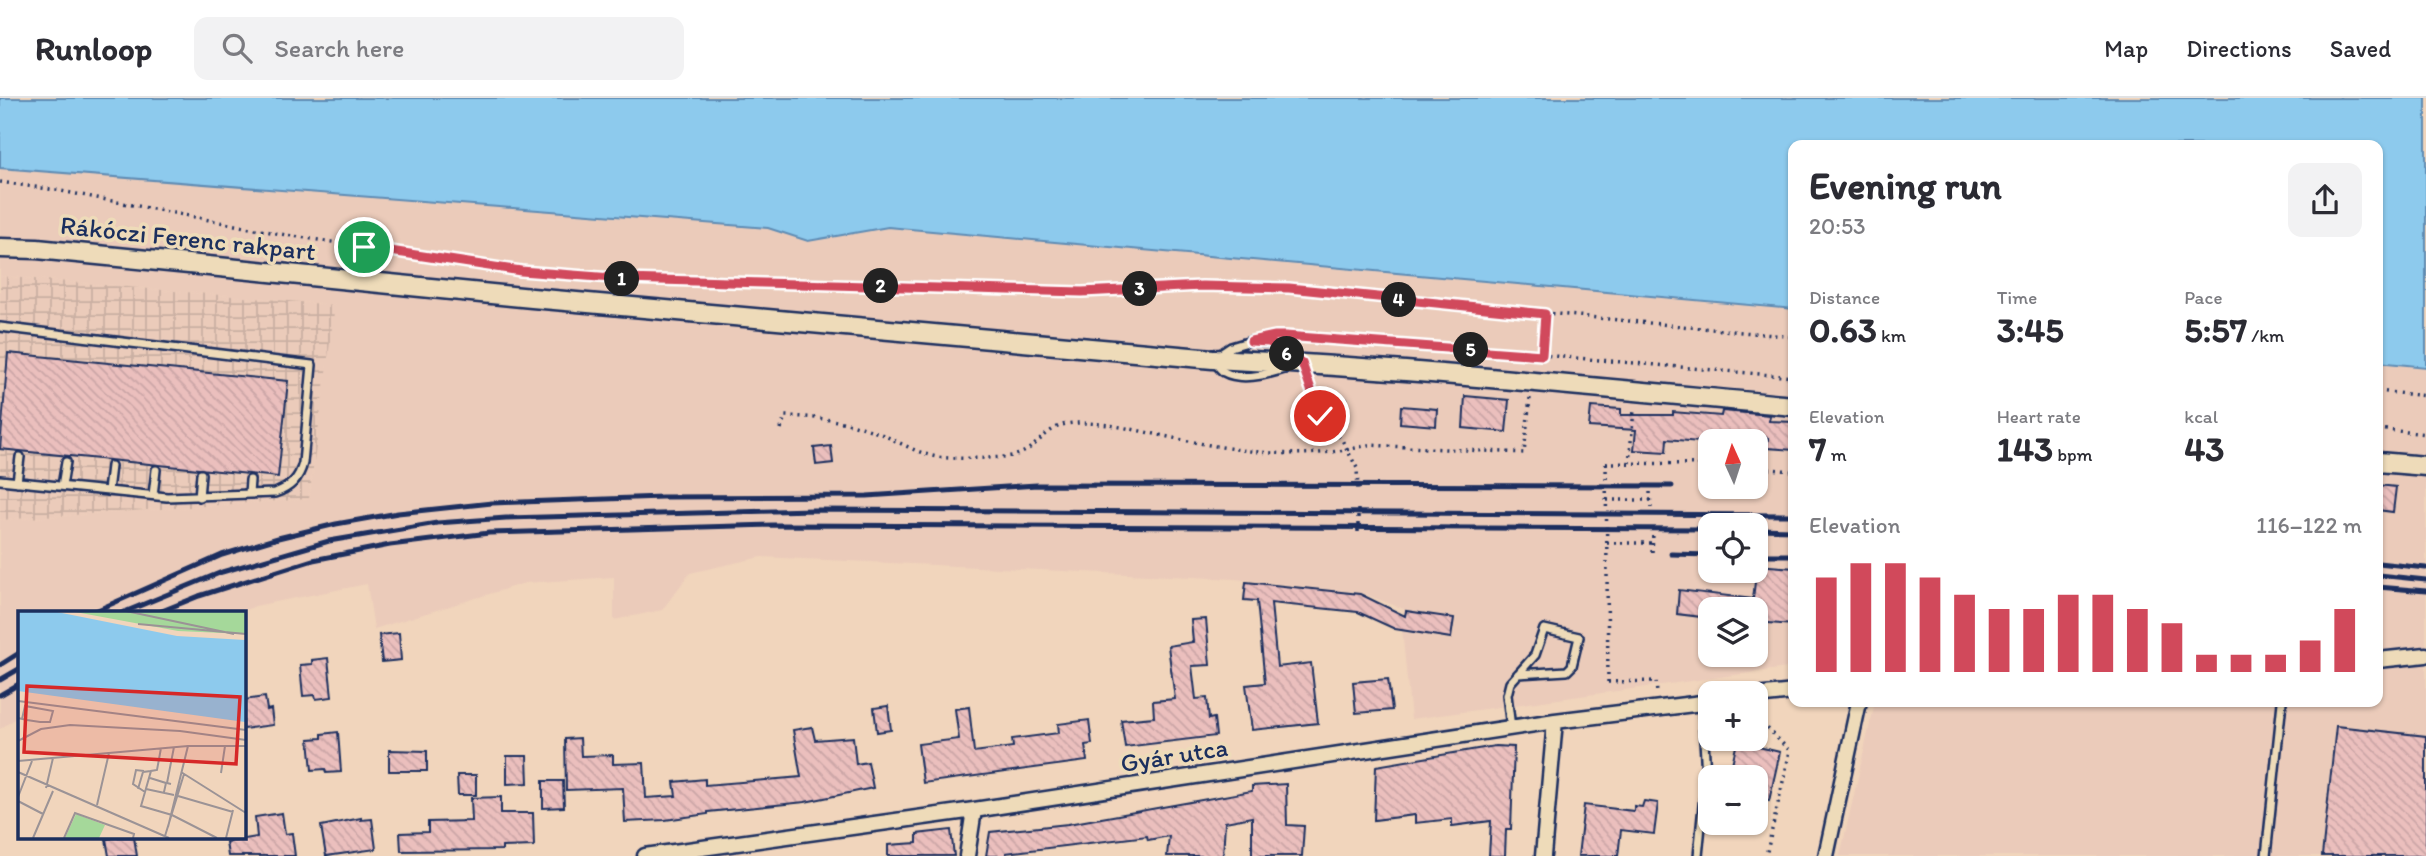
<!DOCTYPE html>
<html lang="en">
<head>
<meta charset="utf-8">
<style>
  body { margin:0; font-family:Itim,sans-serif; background:#f2f2f3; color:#2b2b33; height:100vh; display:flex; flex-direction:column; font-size:26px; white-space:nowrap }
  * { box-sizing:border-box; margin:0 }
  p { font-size:23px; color:#7c7c81 }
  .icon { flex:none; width:38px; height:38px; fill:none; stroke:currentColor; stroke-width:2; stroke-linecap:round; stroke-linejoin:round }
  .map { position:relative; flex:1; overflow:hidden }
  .side { position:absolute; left:1788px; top:42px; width:595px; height:567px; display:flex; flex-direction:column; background:#fff; border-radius:14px; box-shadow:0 2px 5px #0004 }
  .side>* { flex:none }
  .needle { width:46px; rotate:357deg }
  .fabs { position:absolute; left:1698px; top:331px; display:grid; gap:14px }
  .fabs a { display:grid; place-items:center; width:70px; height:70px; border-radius:14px; background:#fff; box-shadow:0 2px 5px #0004; font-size:35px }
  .pin { position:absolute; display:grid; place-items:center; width:60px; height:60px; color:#fff; margin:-30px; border:4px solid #fff; border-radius:50%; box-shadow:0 2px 7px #0007 }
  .km { position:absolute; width:35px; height:35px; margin:-18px; border-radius:50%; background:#222; color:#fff; font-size:19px; line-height:35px; text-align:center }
  .round { display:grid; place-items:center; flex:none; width:74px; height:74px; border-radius:14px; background:#f2f2f3 }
  .summary { display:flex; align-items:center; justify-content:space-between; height:119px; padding:0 21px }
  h1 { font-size:38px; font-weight:800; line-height:52px }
  .metrics { display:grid; grid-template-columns:repeat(3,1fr); gap:10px; height:119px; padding:7px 21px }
  .metrics div { display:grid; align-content:center }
  .metrics b { font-size:35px; font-weight:800 }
  .metrics small { font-size:19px; font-weight:400 }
  .metrics p { font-size:19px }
  .chart { height:196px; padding:14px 21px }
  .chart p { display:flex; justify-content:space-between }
  .chart svg { width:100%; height:126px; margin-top:7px; stroke:#d1495b; stroke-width:6 }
  header { display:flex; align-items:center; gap:42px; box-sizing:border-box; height:98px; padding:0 35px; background:#fff; border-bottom:2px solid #e1e1e2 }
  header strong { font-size:33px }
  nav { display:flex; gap:38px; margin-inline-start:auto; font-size:24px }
  .search { width:490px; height:63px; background:#f2f2f3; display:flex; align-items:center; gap:18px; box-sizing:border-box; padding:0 24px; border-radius:14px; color:#7c7c81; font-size:26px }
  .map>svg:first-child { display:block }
</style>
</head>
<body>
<header>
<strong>Runloop</strong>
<div class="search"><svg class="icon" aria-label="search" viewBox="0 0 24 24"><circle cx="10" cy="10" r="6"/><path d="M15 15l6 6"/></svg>Search here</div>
<nav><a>Map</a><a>Directions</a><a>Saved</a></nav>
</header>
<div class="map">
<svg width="2426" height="758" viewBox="0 0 2426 758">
  <defs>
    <pattern id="industrial-grid" width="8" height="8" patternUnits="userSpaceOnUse" patternTransform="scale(1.75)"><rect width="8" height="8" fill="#ebcbba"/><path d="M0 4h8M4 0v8" fill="none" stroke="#c9afa2"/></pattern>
    <pattern id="building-back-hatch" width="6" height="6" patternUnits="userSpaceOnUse" patternTransform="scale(1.75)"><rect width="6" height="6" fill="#ebbfbd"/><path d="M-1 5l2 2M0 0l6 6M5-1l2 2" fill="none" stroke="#c9a4a5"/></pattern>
  </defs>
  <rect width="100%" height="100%" fill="#f1d5bc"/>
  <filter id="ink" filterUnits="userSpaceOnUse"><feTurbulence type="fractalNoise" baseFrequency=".0143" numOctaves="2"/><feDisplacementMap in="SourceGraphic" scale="14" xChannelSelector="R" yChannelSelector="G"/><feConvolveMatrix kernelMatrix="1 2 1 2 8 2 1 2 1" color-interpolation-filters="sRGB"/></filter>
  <g filter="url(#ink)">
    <path fill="#ebcbba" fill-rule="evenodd" d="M0,70L769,130L808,143L888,129L1794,211V569L1411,621L1402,531L1404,511L1364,496L1235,481L761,459L690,475L662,512L614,522V479L525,485L374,531L367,486L255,508L238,515H19V618L0,631V422L309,401L334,207L0,178ZM1710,343H1755V388H1710ZM1710,427H1755V472H1710ZM1710,511H1755V556H1710Z
      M2378,264L2426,269V758H1840L1875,604H2378Z"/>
    <path fill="url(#industrial-grid)" d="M0,178L335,207L309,401L0,422Z"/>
    <path fill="#8dcaed" stroke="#5f8cb4" stroke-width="2" d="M0,0H2426V269L2378,264V47H1794V211L888,129L808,143L768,130L0,70Z"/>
    <path fill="url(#building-back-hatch)" stroke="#1b2f5e" stroke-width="2" d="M8,255L288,283L278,379L0,351Z
      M1465,298L1509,302L1506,334L1463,330Z
      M1323,299L1347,301L1346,317L1322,315Z
      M1401,308L1437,311L1436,328L1400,325Z
      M1591,309L1621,311V317H1673V314L1721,318L1722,313L1770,317L1769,323L1794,324V352L1767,350L1768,340L1714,335V343L1710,345L1667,341L1666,354L1634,352L1636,332L1589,329Z
      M831,348L833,365L816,367L814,350Z
      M2378,387L2396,389L2393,414L2378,412Z
      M1757,467L1794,470V527L1755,524V511H1710V520L1677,516L1679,492L1753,501Z
      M1246,484L1360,496L1405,518L1406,513L1454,520L1451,540L1395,531L1358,514L1271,505L1277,569L1311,565L1318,625L1252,632L1246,587L1265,585L1257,503L1244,502Z
      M1206,521L1210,567L1192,568L1196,601L1207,600L1209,621L1214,620L1216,638L1125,649L1121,622L1154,619L1153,603L1175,601L1168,548L1193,544L1191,522Z
      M399,535L401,562L382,564L379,537Z
      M328,560L332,599L316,601L315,597L303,598L300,567L312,566V562Z
      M1388,581L1392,612L1356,615L1353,584Z
      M265,599L267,612L271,611L273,627L243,631V602Z
      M888,608L891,632L877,634L874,610Z
      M969,609L974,654L1013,649L1012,641L1059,635L1058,626L1089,622L1092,646L1085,647L1087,663L923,685L918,646L959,641L955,611Z
      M2336,628L2426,638V758H2322Z
      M812,629L815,642L853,639L856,666L868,664L873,690L805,704L708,714V716L665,722L625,724L623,690L566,692L565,641L580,640L581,658L613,657V666L644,665L646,700L676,698L674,684L705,681V687L801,679L793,632Z
      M338,634L341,674L326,675L325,671L312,672L309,641L322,640V636Z
      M1737,644L1780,654L1769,703L1755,699V679H1729Z
      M1495,648L1514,649L1511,731H1506L1505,758H1489L1491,723L1452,728V721L1415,725V717L1374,722L1376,668Z
      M389,652L427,653V673H389Z
      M507,658H527L528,685L507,686Z
      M457,677H476V697H458Z
      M543,683H563L564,709L543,710Z
      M1286,686L1287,727L1304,728L1302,758H1252V719L1225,724L1223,758H1167L1169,738L1148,742L1147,738L1006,755V758H986L990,734L1068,726L1252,693V688Z
      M501,699V715H533L534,748L502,749V752L401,753L400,735L428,734V724L472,723L471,700Z
      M1644,703L1658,705L1654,736L1621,732L1618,758H1578L1584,707L1634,713V708L1642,709Z
      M282,715L285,736L292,735L295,758H228L226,744L257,739L255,719Z
      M361,720V722L372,721L376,751L326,758L321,728Z
      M951,732L954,758H888V747L917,745V736Z
      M120,739H134L137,758H109L106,741Z"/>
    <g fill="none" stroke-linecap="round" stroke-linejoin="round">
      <defs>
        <path id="service" d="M0,229L312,267L303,365C299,381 291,389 275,395L167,399L0,382
          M1251,243L1269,245L1302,265C1282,272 1245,286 1224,274C1220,272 1216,265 1213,261L1231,249Z
          M17,384L20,359
          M62,388L66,364
          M108,393L111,368
          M249,396L250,382
          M153,397L156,372
          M199,399L201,376
          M1511,630L1507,597L1510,585L1535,557L1544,531L1579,539L1572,568L1567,573L1518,576
          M1698,758L1706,678L1702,605
          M2266,758L2282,604"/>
        <path id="minor" d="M2378,562L2426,557
          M1755,598L1794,594
          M645,758L974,712L1555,623L1710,604
          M967,758L974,712
          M1543,758L1555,623
          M1826,758L1859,604"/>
        <path id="tertiary" d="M0,150L37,151L532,200L1213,261C1407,270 1600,290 1794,308
          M2378,364L2426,368"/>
      </defs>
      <use href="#service" stroke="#1b2f5e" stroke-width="12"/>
      <use href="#minor" stroke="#1b2f5e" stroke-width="19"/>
      <use href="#tertiary" stroke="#1b2f5e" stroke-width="23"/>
      <path stroke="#1b2f5e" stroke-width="3.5" stroke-dasharray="2 5" stroke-linecap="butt" d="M0,84L56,92L286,137L521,173L625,181L1082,194L1202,188L1289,190L1794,239
        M1283,238L1542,257L1794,279
        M1543,256L1545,217
        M1308,284L1320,318L1342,342L1357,370L1358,393
        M2378,293L2426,298
        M781,331L785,318C819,319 851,323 883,337C901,345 917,355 937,359C951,361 1003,361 1016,357C1040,350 1045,326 1075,325C1105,324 1135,332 1164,338C1231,352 1300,365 1368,347L1524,355L1530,300
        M2378,331L2426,336
        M1606,365L1710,366
        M1629,365L1634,312
        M1755,370L1794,373
        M1650,394L1651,412
        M1607,402H1651
        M1358,411V434
        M1607,445H1652
        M1652,454L1653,436
        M1608,584L1656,583L1657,596
        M1755,625L1764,627L1790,653L1766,758"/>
      <use href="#service" stroke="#eedbb9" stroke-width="7"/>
      <use href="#minor" stroke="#eedbb9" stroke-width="14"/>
      <use href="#tertiary" stroke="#eedbb9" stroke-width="18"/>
      <path stroke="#1b2f5e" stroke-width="5" d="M1755,431L1794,432
        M1671,456L1710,457
        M1755,457H1794
        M2378,465L2426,470
        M2378,477L2426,482
        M2378,489L2426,493
        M91,515L222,457L278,440L336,426L398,415L492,405L662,399L867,398L1037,387L1672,388
        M122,515L222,474L329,443L437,425L506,420L813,412L1794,417
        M157,515L199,498L313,462L390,447L489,435L773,427L1710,431
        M0,567L19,555
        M0,582L19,571
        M0,597L19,586"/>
      <path stroke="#1b2f5e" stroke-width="3.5" stroke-dasharray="2 5" stroke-linecap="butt" d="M1606,365L1608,584"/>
    </g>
  </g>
  <g fill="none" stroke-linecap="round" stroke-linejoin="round" filter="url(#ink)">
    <defs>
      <path id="route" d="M364,149L521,173L625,181L1082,194L1202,188L1289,190L1545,216L1542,257L1285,238H1275L1251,243L1269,244L1302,265L1320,318"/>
    </defs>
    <use href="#route" stroke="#fff" stroke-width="14"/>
    <use href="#route" stroke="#d1495b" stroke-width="9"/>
  </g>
  <g text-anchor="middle" stroke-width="7" stroke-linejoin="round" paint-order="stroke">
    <g font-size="26" fill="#1b2f5e" stroke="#eedbb9">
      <text transform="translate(188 140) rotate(6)" y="9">Rákóczi Ferenc rakpart</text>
      <text transform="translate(1174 657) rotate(-9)" y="9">Gyár utca</text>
    </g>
  </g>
  <g transform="translate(18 513)">
    <rect width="228" height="228" fill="#f1d5bc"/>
    <path d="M58,203L87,214L81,227H47Z" fill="#a5d89a"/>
    <path d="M52,0H227V23L160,20Z" fill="#a5d89a"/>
    <path d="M0,0H34L159,25L227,29V111L0,80Z" fill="#8dcaed"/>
    <path fill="none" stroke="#9b9396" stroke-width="2" d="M108,0L216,23M120,13L228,23M0,90L228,119M0,107L9,109L22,111H32L35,100L7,95L4,108M0,130L23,118L52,114L162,120L228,129M143,137L139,159L133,160L123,195L154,204L199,227M0,150L170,135H228M126,160L118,159L115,173L127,181M0,161L151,227M163,161L228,202M203,162L207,135M132,167L148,172L146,181M153,173L149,172L156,136M28,177L35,147M120,178L125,161L133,160M128,178L156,184M160,185L215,201M0,186L14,150M0,190L25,203M79,194L91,142M150,216L170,135M147,225L166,163M15,227L35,180M46,227L57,202L116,223L115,227M208,227L215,199"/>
    <path fill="#d62828" fill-opacity="0.15" stroke="#d62828" stroke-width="3.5" d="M9,75L222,86L218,153L6,141Z"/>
    <rect width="228" height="228" fill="none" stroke="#1b2f5e" stroke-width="3.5"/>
  </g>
</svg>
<div class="fabs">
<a><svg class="needle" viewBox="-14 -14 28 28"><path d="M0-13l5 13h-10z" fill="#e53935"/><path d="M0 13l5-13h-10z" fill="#7c7c81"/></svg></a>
<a><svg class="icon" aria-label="locate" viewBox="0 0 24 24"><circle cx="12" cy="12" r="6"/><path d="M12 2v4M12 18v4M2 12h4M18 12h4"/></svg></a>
<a><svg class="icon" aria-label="layers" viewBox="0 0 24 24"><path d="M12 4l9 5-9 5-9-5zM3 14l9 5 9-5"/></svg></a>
<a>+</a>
<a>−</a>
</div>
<div class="pin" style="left:364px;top:149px;background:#1e9e55"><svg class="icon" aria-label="arrive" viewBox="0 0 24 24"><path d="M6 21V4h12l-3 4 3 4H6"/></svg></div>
<div class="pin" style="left:1320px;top:318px;background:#d93025"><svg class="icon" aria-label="check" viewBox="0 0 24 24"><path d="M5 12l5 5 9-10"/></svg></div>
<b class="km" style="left:622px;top:181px">1</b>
<b class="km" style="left:881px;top:188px">2</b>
<b class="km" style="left:1140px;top:191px">3</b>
<b class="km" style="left:1399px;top:202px">4</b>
<b class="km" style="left:1471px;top:252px">5</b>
<b class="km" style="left:1287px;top:256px">6</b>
<section class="side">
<div class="summary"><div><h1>Evening run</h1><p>20:53</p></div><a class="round"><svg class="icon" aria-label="share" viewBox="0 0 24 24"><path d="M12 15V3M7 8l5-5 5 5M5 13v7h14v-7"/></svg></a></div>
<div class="metrics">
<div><p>Distance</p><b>0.63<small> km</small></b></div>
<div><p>Time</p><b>3:45</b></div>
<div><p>Pace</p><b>5:57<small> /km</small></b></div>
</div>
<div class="metrics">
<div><p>Elevation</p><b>7<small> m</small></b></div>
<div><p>Heart rate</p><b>143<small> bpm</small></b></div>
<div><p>kcal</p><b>43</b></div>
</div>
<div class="chart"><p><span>Elevation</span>116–122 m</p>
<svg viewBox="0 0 160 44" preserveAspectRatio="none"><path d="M5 44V11M15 44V6M25 44V6M35 44V11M45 44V17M55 44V22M65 44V22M75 44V17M85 44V17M95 44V22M105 44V27M115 44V38M125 44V38M135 44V38M145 44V33M155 44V22"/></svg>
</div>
</section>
</div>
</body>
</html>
